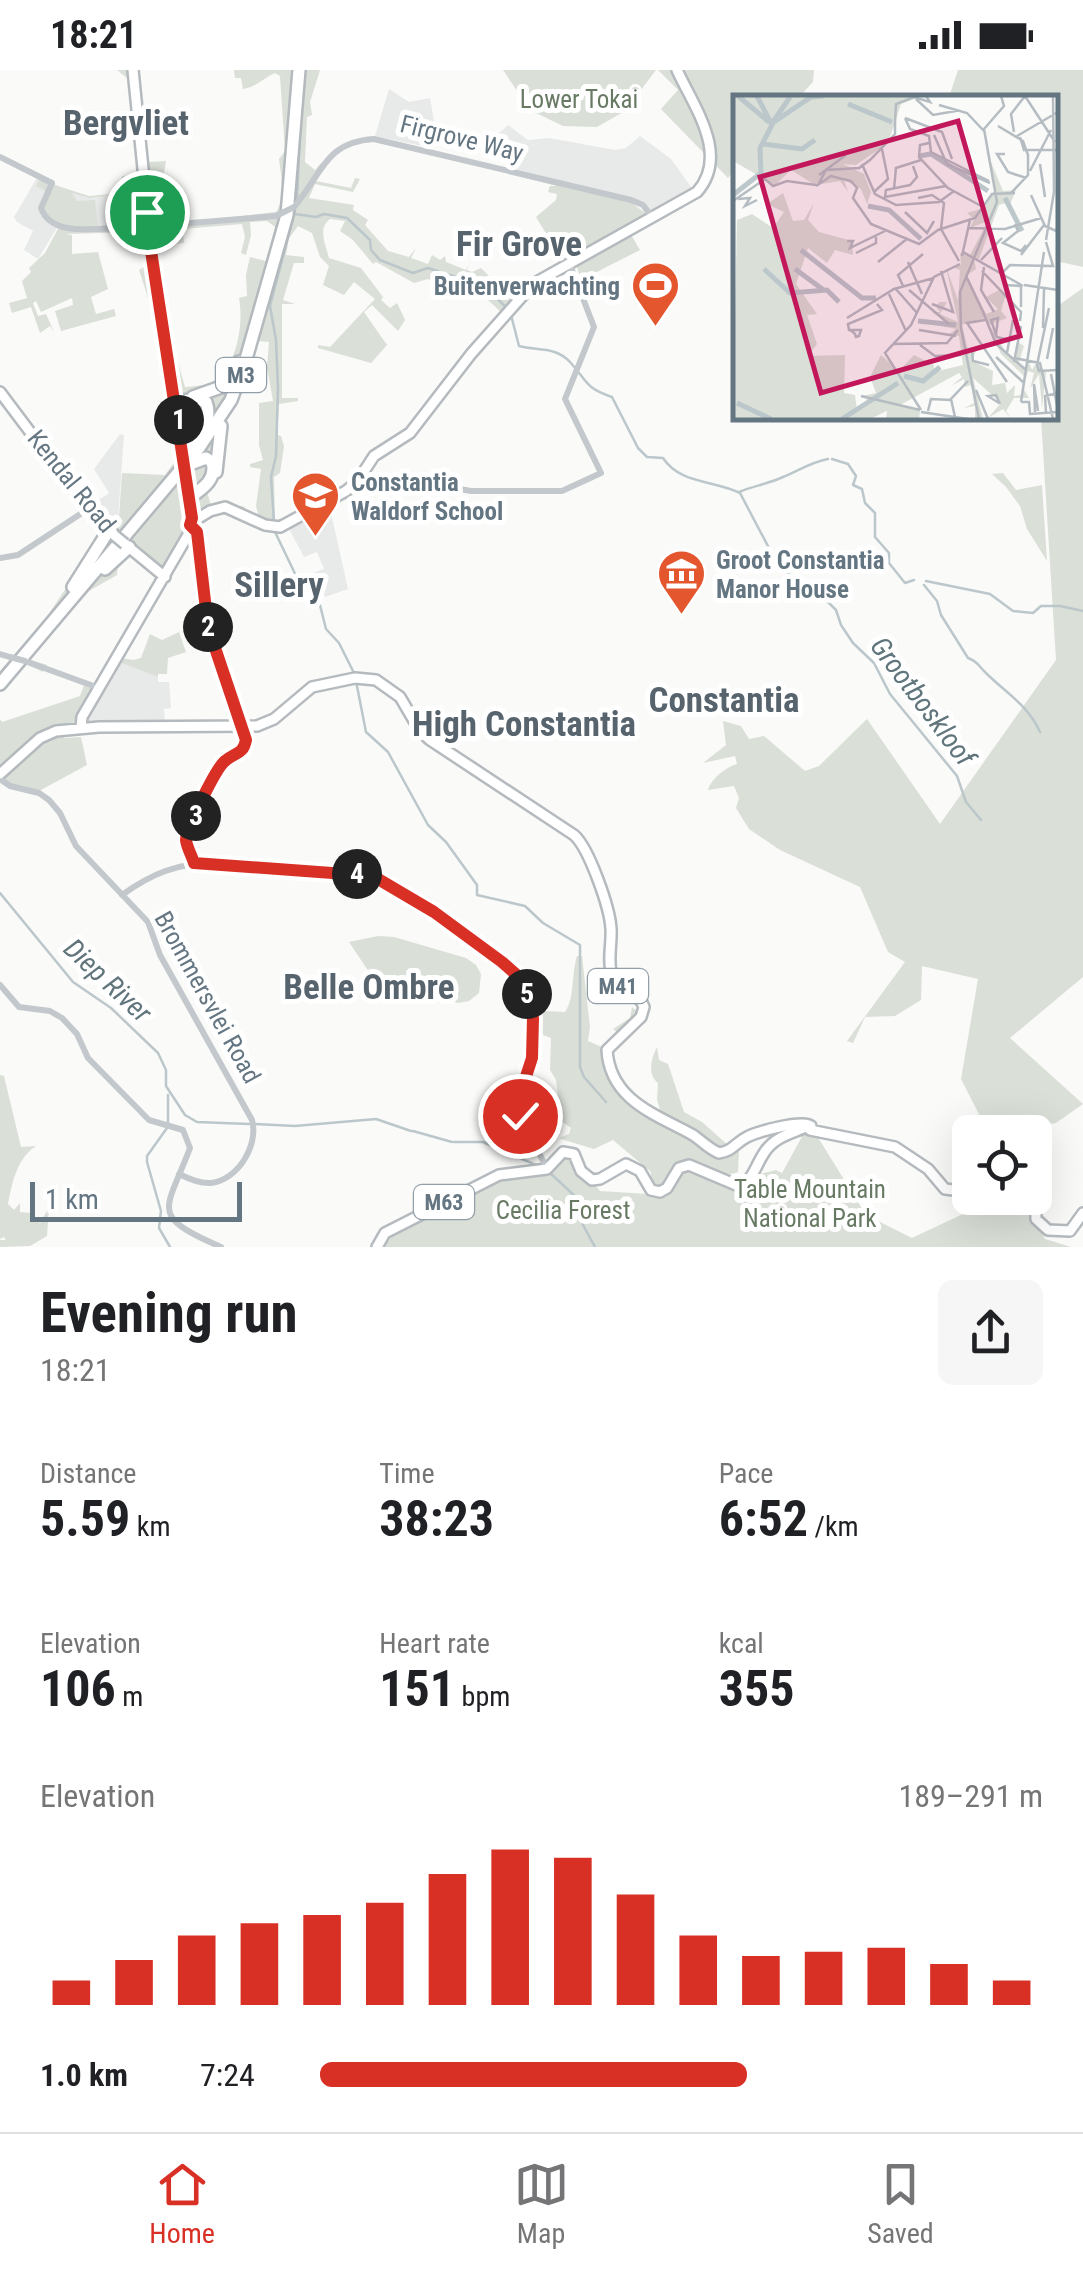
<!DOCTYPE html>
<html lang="en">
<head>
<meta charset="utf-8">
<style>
  body { margin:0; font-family:"Roboto Condensed",sans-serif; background:#f6f6f6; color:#202124; height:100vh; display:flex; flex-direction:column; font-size:38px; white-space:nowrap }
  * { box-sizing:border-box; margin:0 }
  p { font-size:32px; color:#757577 }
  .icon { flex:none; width:55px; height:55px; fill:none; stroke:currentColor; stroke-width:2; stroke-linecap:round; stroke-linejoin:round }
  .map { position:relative; height:1177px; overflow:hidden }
  .details { display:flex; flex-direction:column; background:#fff; flex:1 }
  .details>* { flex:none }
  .controls { position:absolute; left:952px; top:1045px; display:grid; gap:20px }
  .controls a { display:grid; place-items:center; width:100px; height:100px; border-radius:15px; background:#fff; box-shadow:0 10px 40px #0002; font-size:50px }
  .scale { position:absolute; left:30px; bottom:25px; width:212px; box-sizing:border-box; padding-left:10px; border:5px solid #657683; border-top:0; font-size:28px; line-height:35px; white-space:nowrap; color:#657683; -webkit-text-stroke:8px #fff; paint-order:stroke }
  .pin { position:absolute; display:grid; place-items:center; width:85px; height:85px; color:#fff; margin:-42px; border:5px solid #fff; border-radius:50%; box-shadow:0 2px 10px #0007 }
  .km { position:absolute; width:50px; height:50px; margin:-25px; border-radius:50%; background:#222; color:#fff; font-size:28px; line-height:50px; text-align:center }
  .round { display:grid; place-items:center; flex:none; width:105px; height:105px; border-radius:15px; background:#f6f6f6 }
  .summary { display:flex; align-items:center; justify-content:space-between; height:170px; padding:0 40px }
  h1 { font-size:55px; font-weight:700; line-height:75px }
  .figures { display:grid; grid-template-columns:repeat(3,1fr); gap:15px; height:170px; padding:10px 40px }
  .figures div { display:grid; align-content:center }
  .figures b { font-size:50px; font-weight:700 }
  .figures small { font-size:28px; font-weight:400 }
  .figures p { font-size:28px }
  .chart { height:280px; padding:20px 40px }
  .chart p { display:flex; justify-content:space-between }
  .chart svg { width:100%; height:180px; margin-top:10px; stroke:#d93025; stroke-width:6 }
  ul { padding:0 40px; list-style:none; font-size:32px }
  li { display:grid; grid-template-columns:160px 120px 1fr; align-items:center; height:75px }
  li i { height:25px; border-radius:12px; background:#d93025 }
  .status { display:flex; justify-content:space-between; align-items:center; height:70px; padding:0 50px; background:#fff; direction:ltr }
  .status svg { height:28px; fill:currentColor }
  .tabs { display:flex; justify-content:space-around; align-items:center; height:140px; border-top:2px solid #e0e0e0; background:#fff; font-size:28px; color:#757577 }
  .tabs a { display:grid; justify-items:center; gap:5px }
  .tabs .active { color:#d93025 }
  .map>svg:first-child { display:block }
</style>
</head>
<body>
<div class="status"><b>18:21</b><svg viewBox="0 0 49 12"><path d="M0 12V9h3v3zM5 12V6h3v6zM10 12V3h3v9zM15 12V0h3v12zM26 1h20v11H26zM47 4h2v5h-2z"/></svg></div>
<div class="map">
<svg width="1083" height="1177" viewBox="0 0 1083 1177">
  <rect width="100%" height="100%" fill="#fafaf8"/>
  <path fill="#e8e9e9" d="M389,19L409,32L430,28L437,68L425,66L422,76L375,66Z
    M508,55L528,70L549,68L615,80L626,78L640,66L671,89L694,121L652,145L635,129L517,100L495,67Z
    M38,106L52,113L60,153L38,189L24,180L33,161L17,152L14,147Z
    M141,106L144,141L137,154L85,158L54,114L85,127H95L125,124L124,108Z
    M120,364L124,365L117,463L102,450L105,447L100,440L95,443L90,436L109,423L94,399Z
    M329,434L348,519L325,527L313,503L324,499L317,482L304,487L288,457Z
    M119,592L158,607V612H169L171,638L164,639L165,653L86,654L85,651Z"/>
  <path fill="#dadfd7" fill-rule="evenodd" d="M117,0H133L147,92L166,91L162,115L149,116L154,117L155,125L160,124L161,132L153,133L150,123L152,140L160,151L182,150V153L276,142C286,127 281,106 279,89L285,81L280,6L275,3C263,8 255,18 243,19L241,8H235L234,0H320L310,32L312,45L307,47L305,92L315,100L321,93L326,97L316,111L351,118L355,108L360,109L353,122L315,114L309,128L354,135L353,140L368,150L365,155L388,181L409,187L416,178L411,188L428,194L432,185L440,190L445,186L446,192L466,200L469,194L467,200L472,202L481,198L513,230L502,243L473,216L456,217L445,209L440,216L428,209L414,213L376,192L373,194L353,170L340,161L345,151L330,149C317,158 326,175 329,188L361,198L383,227L381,230L390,238L397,233L405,250L398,261L372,235L364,242L387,275L371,293L318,278V275L330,277L375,229L354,212L344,225L323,215L329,196L320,187L312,163L298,156L289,168L286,185L304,187V193H294L283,230L295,234H282V328H298V331L279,334L277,365L281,366L284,376L280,403L274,407L275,454L259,448L256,436L261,399L250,397V394L263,390L259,375V333L273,331L267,297L269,272L258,271L251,304H245L225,355L220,404L207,422L211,435L225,433L245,437L244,445L231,439L199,446L193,438V450L164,502L131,483L118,493L117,505L89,521L28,589L47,595L43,602L23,593L0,620V601L46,548L104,461L92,448L118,461L122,403L165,405L180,384L158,227L148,228L139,200L150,193L147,173L137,162L66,164L72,165V184L98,182L108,219L91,227L96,244L114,239L116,246L61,261L55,241L73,235L72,228L41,242L36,231L33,233L38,246L46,244L54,262L50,256L40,263L31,237L12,243L9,233L27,228L22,211L31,202L29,198L45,183L60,155L42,142L48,122L36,116L39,110L89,126L122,123V106L139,105L132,19L127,8ZM139,120L144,141L137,152L136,147L114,144L117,156H98L95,130L77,131L72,123L89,128L125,124L127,121L129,143L141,142ZM267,151L275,157L266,191L250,187L246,205L247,226L239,228C244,254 237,300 210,313C203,316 193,316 185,317L174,278L158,176L184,173L183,159L242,154L245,167L241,183L246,185L251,165L250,152Z
    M503,0H656L625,41L597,57L563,56L530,40Z
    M658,0H814L813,12L799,27L736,28L735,99L728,108L661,39L678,20Z
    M958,0H1083V197L1056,191V28L949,27Z
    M486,98L632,133L648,145L563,191L536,147L556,130L557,124L548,122L550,116H557Z
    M630,163L640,180L581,210L576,194Z
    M1083,218V907L1010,968L1083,1034L1056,1053L988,1062L961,1009L978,909L922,896L921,930L895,946L865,947L853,973L847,971L905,892L888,882L860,817L780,780L749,759L736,738L739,728L734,716L708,720C711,709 726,697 737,694L735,686L703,693L726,675L723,651L741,656L749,669L764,666L805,701L819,696L867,649L940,754L1056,590L1041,348H1056V237Z
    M1003,403L1016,420L1042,415L1047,491L1027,459L1020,436L1006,417L992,404Z
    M179,562L186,582L168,588L167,604H158V607L119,592L121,588L133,590L141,588L150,564L162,570Z
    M84,615L95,620L78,651L38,665L0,697V649L2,652L80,626Z
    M63,661L64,668L81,667L87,695L39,721L12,715L3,709L2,705L44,668Z
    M378,866L394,867L466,888L476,895L481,904L479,923L469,931L458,933L389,911H375L349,872Z
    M577,886H582L590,957L588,971L602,977L618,963L613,959L630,948L632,937L640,944L642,953L613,981C617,1017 630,1027 661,1043L657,1030L658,1013C647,1004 651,989 657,977L659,990L668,994L684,1042L702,1052L728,1075L740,1065L749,1064L747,1075L739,1080L738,1102L728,1105L745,1108L776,1100L782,1103L805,1061H814L866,1145L912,1168L997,1128H1021L1045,1169L1071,1177H378L382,1169L504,1104L542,1103L569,1084L600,1121L647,1124L638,1096L651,1109V1102L613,1070L594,1079C586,1076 565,1071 559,1068L569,1064L571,1058L551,1044V1039L559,1035L556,1010L550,1000L551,968L543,965L540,945L544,941L565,942C575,928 571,905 577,886Z
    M0,1005L4,1006L21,1077L36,1076C17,1088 12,1113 8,1134L14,1140L20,1133V1142L30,1143L40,1153L49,1137L47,1166L30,1176L0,1177V1170H6L4,1167L0,1169Z"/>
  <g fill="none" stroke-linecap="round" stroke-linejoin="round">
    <path stroke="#bbc7cb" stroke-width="2.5" d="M297,128L301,40
      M295,144L316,147L324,144L347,148L370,170L371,180L380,190L413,203L428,198L484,216L510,241L519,276C537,281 555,276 570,292C588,312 585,318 612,327L638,378L647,387L663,388C680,414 713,410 740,423L780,499L817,521L836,540L841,555L853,573L874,593L890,624L957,706L966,732L981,750
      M832,389L848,394L856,406L853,415L862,419L865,433L875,443V467L889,483V493L905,513L914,510
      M739,422C753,416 768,414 783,407C798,401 811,392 828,389
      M274,452L271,407L276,386L278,318L276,270L270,236L295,141
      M275,462L300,514L319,531L326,559L339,573L354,603
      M926,511L990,524L1013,541L1033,543L1041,536H1060L1083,541
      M924,515L937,531L941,545L968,588C979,592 978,596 986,603C1006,623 1028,635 1040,662
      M356,611L366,662L388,682L428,755L446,772L477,815V825L525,836L543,853L580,875V997L584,1007L606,1032
      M0,823L73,912L111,938L158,983L166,1000V1016L185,1045L197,1052L249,1054
      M168,1052V1025
      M255,1054L295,1056L376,1049L411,1061
      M167,1058L147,1086V1092L161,1141L159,1158L170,1177
      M413,1061L452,1072
      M454,1072H483L492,1076
      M494,1077L536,1095
      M548,1101L578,1129L583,1155L595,1177"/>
    <defs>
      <path id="major" d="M133,0L147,138L154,156L150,172
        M147,138L144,156L149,168L184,379
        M0,322L88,439L114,464
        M197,449L210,441L225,437L265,455L280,457L346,421L357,412L374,386L410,363L471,284L533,214L697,122C730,85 694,37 677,0
        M196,460L208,557L243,657
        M125,474L165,507
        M81,658L82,647L192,458L186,402
        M0,704L40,668L56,661L99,657L257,656L274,649L312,617L355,608L376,610L400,627L420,661L430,670L574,765C589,778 610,838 611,859C612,874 607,891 612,906C618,923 638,920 644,937L641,947L607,980C610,1030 655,1044 693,1065C702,1071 709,1079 719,1083C733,1081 735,1073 747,1067C759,1061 797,1051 809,1055
        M807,1056H811L810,1060L895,1077L928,1099L945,1119L970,1122
        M1035,1119L1036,1149L1048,1160L1070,1161L1083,1143
        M377,1177L385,1163L499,1105L547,1099L563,1082L574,1084L581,1101L592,1110L600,1109L626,1094L640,1101L651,1120L660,1122L667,1118L679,1098L689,1095L741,1117C753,1109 756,1095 764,1083C774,1067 790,1064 806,1057"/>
      <path id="highway" d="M193,327L221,317L239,292
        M175,332L197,329L206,332C214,353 195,371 183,387
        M216,402L221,356
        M189,428C202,419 217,410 212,392L206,388L190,394
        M105,499L129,477
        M73,517L109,460
        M0,614L199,378L231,330L246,289L287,145L299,0"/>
    </defs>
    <use href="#major" stroke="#b5babe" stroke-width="14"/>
    <use href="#highway" stroke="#b4b9bd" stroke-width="16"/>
    <path stroke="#c3c8cc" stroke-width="6" d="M0,87L52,113L41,138C54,175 120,151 145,160
      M294,137C322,105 324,72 374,69L631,130L643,135L652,147
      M153,152L166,155L276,146
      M350,419L425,413L471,421H562L601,403L565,329L594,257L569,192
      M0,488L18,485L88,439
      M0,584L10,587
      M25,591L99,618
      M0,709L10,716L39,723L49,730L60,743L76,776L148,852L160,885L252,1050C259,1075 238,1110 211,1113C200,1114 189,1109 179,1104
      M194,793L186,771L188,763L222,695L244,677L243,657
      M122,825C151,804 179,792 216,793L375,807L437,844L511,898L521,913L533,948L531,988L519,1026V1043L547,1099
      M0,915L19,937L50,941L62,948L77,964L88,988L149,1050L183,1060L190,1078C166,1142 148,1145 221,1177"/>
    <use href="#major" stroke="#fff" stroke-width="9"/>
    <use href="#highway" stroke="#fff" stroke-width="11"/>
    <defs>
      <path id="major-bridge" d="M182,379L186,402
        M114,465L125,474"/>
    </defs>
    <use href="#major-bridge" stroke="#b5babe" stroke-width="14" stroke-linecap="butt"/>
    <path stroke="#c3c8cc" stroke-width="6" d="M276,146L294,137
      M10,587L25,591"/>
    <use href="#major-bridge" stroke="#fff" stroke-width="9"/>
  </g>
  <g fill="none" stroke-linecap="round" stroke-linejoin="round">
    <defs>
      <path id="route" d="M147,142L144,156L149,168L192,448L190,455L197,462L208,557L246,670C243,685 235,682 225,691C216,698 186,759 186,770C187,778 192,786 194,793L373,806L434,842L502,892L519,907L533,948L532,988L519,1028L520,1046"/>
    </defs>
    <use href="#route" stroke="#fff" stroke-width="20"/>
    <use href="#route" stroke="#d93025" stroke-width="12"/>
  </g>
  <defs>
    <symbol id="stadium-pin" viewBox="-11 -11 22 30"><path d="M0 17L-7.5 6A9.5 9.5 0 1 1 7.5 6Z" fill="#e4572e" stroke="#fff"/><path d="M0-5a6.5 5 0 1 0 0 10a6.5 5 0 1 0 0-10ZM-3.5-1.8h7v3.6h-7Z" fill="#fff"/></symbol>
    <symbol id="school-pin" viewBox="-11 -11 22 30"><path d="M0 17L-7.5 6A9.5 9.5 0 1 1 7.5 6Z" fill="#e4572e" stroke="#fff"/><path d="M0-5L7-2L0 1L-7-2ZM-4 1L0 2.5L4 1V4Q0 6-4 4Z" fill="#fff"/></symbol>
    <symbol id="museum-pin" viewBox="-11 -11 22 30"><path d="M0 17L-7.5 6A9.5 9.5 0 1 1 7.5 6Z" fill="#e4572e" stroke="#fff"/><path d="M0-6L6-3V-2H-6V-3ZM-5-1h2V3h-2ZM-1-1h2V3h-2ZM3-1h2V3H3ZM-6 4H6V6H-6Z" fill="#fff"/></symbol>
  </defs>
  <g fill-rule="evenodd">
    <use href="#stadium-pin" x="628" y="188" width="55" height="75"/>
    <use href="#school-pin" x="288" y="398" width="55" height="75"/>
    <use href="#museum-pin" x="654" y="476" width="55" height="75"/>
  </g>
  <g text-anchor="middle" stroke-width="10" stroke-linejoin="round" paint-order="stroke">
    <g fill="#fff" stroke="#939fa8" stroke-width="2.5">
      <rect x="216" y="288" width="50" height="34" rx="8"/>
      <rect x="588" y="899" width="60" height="34" rx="8"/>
      <rect x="414" y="1115" width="60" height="34" rx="8"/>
    </g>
    <g font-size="22" font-weight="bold" fill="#657683">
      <text x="241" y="313">M3</text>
      <text x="618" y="924">M41</text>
      <text x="444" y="1140">M63</text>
    </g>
    <g font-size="25" fill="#687a64" stroke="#fff">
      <text x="579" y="38">Lower Tokai</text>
      <text x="810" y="1128">Table Mountain<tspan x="810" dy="29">National Park</tspan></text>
      <text x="563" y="1149">Cecilia Forest</text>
    </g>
    <g font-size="25" fill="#657683" stroke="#fff">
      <text transform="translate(462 68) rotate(14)" y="9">Firgrove Way</text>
      <text transform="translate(72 411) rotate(51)" y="9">Kendal Road</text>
      <text transform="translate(208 927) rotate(61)" y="9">Brommersvlei Road</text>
    </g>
    <g font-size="25" font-weight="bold" fill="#657683" stroke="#fff" text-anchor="start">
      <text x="620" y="225" text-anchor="end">Buitenverwachting</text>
      <text x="351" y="421">Constantia<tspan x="351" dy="29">Waldorf School</tspan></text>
      <text x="716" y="499">Groot Constantia<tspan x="716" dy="29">Manor House</tspan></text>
    </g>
    <g font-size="28" font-style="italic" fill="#60757c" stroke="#fff">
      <text transform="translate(923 631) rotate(53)" y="10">Grootboskloof</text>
      <text transform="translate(108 910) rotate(43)" y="10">Diep River</text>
    </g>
    <g font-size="35" font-weight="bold" fill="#57646e" stroke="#fff">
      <text x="126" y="65">Bergvliet</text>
      <text x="519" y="186">Fir Grove</text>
      <text x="279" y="527">Sillery</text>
      <text x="724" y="642">Constantia</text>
      <text x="524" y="666">High Constantia</text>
      <text x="369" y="929">Belle Ombre</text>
    </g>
  </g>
  <g transform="translate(733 25)">
    <rect width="325" height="325" fill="#fafaf8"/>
    <path d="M0,1H189L168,9L155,48L123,70L110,69L131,79L138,97L134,109L128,94L111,85L115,97L107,86L82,90L58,75L42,90L0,66ZM253,55L270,96L283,95L277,110L287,127L273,108L266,110L246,164L241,163L243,174L234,180L253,219L265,214L253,202L266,195L273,199L268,216L274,223L256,230L276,262L283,263L285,247L291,251L285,270L291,273L295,265L299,275L304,267L313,278L309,313L306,279L297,294L301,278L295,276L290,293L296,303H281L273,316L278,324L270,314L255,323L268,308L240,283L250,324H242V311L231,313L241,308L238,290L232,292L231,284L218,291L229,282L226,278L167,310L187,316L186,324H153L154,316L137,324H0L4,125L19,119L40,133L51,117L34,109L50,98L60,126L71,125L81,108L75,125L86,137L119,146L120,160L102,155L94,168L75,153L63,189L84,219L74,220L84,249L75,261L112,260L111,298L122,300L124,315L137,307L129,301L143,298L137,282L148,260L166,276L181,260L201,270V277L230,270L226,241L215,240L223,234L181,226L219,231L199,217H207L202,211L207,207H214L207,219L225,227L213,172L225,205L227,175L219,172L228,170L227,158L237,160L255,126L237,133L241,124L234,118L251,113L262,94ZM252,223L268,259L291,281L288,300L281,301L282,290L274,298L272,288L259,290L260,276L239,266L244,253L235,255L229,230Z" fill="#dadfd7" fill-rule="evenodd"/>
    <path fill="none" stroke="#bbc7cb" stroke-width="5" d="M5,1L36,27M115,9L159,27M40,27L57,2M38,29L78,2L91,1M30,49L69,54L82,45M186,61L198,59L255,96M0,100L28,78L27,53L39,30L24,1M272,103L289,136M135,111L156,115L188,144M68,155L129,203H143M31,174L57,198L94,195L106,207M62,174L92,196M185,226L223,230M171,281L190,286L207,272M4,308L38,324M109,324L165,288"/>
    <path fill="none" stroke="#b5bdc2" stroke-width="2.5" d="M292,1L322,47M183,4L200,20L223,16M206,10L234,18L251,36M172,23L177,34L196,41L198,57L256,86M172,23L209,37L219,64M162,28L163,9L181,2L197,7L193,1M265,31L290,46L295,60V80L278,98M281,37L278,19L292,1M201,40L214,69L257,88M284,41L325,17M287,42L291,55H325M196,48L187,50L186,62L215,93L250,112M272,59H264L275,77L293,83M129,69L142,99L163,110L206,107L221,96M307,69L312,102M180,71L184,82L177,90L153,95L152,102L213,91M297,76L318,35M86,80L113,60M86,88L93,75L126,73L137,65L162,39V28M83,91L98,81L118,86L124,93L120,103L138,129L186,149L205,135L242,123L259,99L282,98M161,94L163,73L188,65M141,97L155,84L149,54M298,100L312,131L323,136L325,129M185,103L199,100L211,108L208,134M5,104L17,103L12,111L24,105M0,106L32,84L40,91L54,86L83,90M172,117L194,138L201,126M282,129L285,136L270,148L288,156L293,150M236,133L272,134L308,123M208,134L226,166M313,145L321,97L320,1M114,146H120L117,153L152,136M230,157L290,191M123,158L143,148V140M288,160L311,130M229,161L237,125M248,165L269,143M145,167L175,143M175,167L189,199M251,172L248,195L261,217M249,176L288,217L287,226M268,179L277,170L320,171L313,147M233,181L252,221M271,190L288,191V212M291,190L325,195M170,191L165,180L190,159M162,193L184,218M176,195L216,229M156,199L173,236M199,209L220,217L208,176M316,213L304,270L306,276L325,275M250,217L263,249L293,275M114,223L161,194L201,183M252,225L234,228L274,287M310,233L311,194M117,235H128L126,241L123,242L122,239L121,238L117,235H116L115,229L149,215L144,209M186,235L223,241M263,240L265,223L258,225L263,240L264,242L272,244M160,249L214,248L225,235M187,250L202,261L228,260M251,251L239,256L240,266L256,270M274,258L280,225M263,262L291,288M281,263L307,268L320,324M314,264L320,233M281,267L288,231M318,279L324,310M243,295L255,324M128,301L187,315M288,307L311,157M288,307H296L297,319L325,317M266,308L255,301L263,300L267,309M188,315L152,258L178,230L201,182L227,169M195,316L198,304L218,305M188,317L235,324M302,317L301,289L305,316M313,318L312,301L325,298M222,322L218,304L235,286M246,324L228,233L227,197L264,107L251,34L271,11L268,1"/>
    <path fill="#c2185b" fill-opacity="0.15" stroke="#c2185b" stroke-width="5" d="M225,26L287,241L88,298L27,82Z"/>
    <rect width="325" height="325" fill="none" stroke="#657683" stroke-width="5"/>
  </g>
</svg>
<div class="controls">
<a><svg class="icon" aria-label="locate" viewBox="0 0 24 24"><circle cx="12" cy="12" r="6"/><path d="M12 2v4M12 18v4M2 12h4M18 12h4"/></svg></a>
</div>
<div class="scale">1 km</div>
<div class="pin" style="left:147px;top:142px;background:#1e9e55"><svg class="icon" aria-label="arrive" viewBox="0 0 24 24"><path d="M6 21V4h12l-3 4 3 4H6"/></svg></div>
<div class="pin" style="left:520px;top:1046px;background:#d93025"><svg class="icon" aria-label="check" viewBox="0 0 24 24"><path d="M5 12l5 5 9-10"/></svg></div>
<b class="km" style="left:179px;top:350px">1</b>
<b class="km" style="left:208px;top:557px">2</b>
<b class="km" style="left:196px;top:746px">3</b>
<b class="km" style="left:357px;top:804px">4</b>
<b class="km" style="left:527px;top:924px">5</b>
</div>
<section class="details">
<div class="summary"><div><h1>Evening run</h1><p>18:21</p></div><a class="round"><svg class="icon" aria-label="share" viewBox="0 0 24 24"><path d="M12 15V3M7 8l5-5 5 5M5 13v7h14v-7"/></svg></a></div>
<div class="figures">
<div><p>Distance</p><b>5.59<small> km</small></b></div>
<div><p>Time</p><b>38:23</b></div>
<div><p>Pace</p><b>6:52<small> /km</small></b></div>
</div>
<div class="figures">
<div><p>Elevation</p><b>106<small> m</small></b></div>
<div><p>Heart rate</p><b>151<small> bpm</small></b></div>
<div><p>kcal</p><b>355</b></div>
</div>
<div class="chart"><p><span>Elevation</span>189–291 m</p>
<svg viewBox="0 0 160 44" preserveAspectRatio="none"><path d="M5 44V38M15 44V33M25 44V27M35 44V24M45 44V22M55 44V19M65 44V12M75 44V6M85 44V8M95 44V17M105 44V27M115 44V32M125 44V31M135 44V30M145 44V34M155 44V38"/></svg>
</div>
<ul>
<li><b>1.0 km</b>7:24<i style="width:59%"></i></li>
</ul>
</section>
<nav class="tabs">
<a class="active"><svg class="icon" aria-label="home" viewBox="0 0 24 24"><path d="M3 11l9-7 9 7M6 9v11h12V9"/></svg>Home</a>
<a><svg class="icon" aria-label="map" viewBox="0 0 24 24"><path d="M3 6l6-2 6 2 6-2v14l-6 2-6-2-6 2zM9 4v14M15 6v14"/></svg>Map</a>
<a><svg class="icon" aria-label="saved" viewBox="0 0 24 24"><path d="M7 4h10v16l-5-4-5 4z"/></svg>Saved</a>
</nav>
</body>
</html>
